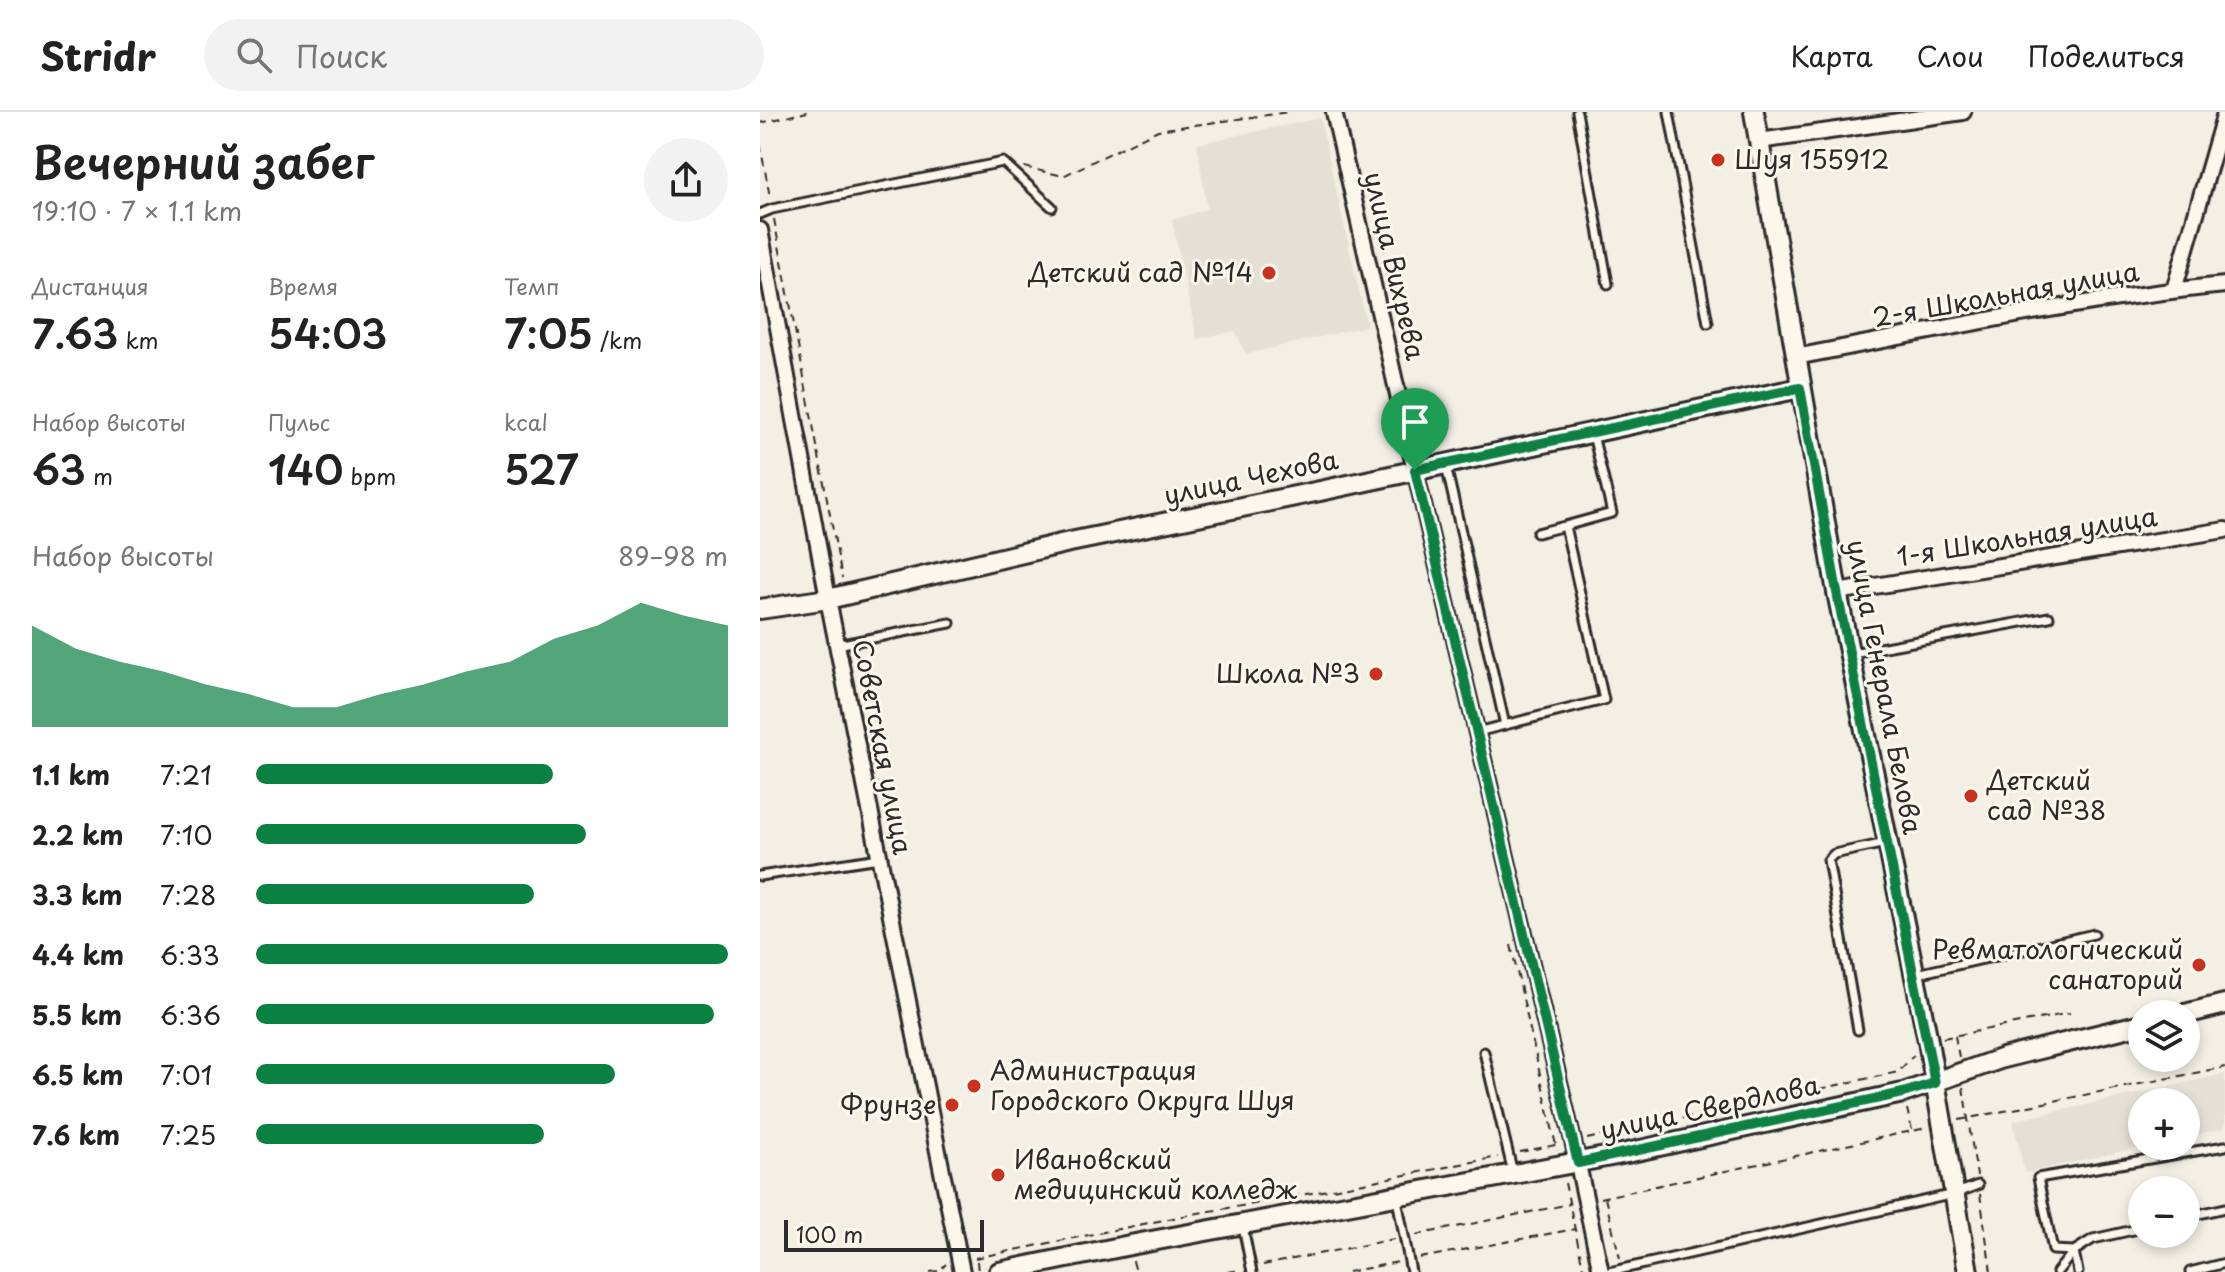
<!DOCTYPE html>
<html lang="ru">
<head>
<meta charset="utf-8">
<style>
  body { margin:0; font-family:"Playpen Sans",sans-serif; background:#f2f2f2; color:#222; height:100vh; display:flex; flex-direction:column; font-size:30px; white-space:nowrap }
  * { box-sizing:border-box; margin:0 }
  p { font-size:26px; color:#767676 }
  .icon { flex:none; width:44px; height:44px; fill:none; stroke:currentColor; stroke-width:2; stroke-linecap:round; stroke-linejoin:round }
  .map { position:relative; flex:1; overflow:hidden }
  .panel { display:flex; flex-direction:column; background:#fff; width:760px }
  .panel>* { flex:none }
  .controls { position:absolute; left:1368px; top:888px; display:grid; gap:16px }
  .controls a { display:grid; place-items:center; width:72px; height:72px; border-radius:50%; background:#fff; box-shadow:0 4px 12px #0003; font-size:40px }
  .scale { position:absolute; left:24px; bottom:20px; width:200px; box-sizing:border-box; padding-left:8px; border:4px solid #2b2b2b; border-top:0; font-size:22px; line-height:28px; white-space:nowrap; color:#2b2b2b; -webkit-text-stroke:6px #fbf7ec; paint-order:stroke }
  .pin { position:absolute; display:grid; place-items:center; width:68px; height:68px; color:#fff; margin:-82px -34px; border-radius:50% 50% 50% 0; rotate:-45deg; box-shadow:0 0 8px #0007 }
  .pin .icon { rotate:45deg }
  .round { display:grid; place-items:center; flex:none; width:84px; height:84px; border-radius:42px; background:#f2f2f2 }
  .summary { display:flex; align-items:center; justify-content:space-between; height:136px; padding:0 32px }
  h1 { font-size:44px; font-weight:600; line-height:60px }
  .stats { display:grid; grid-template-columns:repeat(3,1fr); gap:12px; height:136px; padding:8px 32px }
  .stats div { display:grid; align-content:center }
  .stats b { font-size:40px; font-weight:600 }
  .stats small { font-size:22px; font-weight:400 }
  .stats p { font-size:22px }
  .chart { height:224px; padding:16px 32px }
  .chart p { display:flex; justify-content:space-between }
  .chart svg { width:100%; height:144px; margin-top:8px; fill:#0b8043; opacity:.7 }
  ul { padding:0 32px; list-style:none; font-size:26px }
  li { display:grid; grid-template-columns:128px 96px 1fr; align-items:center; height:60px }
  li i { height:20px; border-radius:10px; background:#0b8043 }
  header { display:flex; align-items:center; gap:48px; box-sizing:border-box; height:112px; padding:0 40px; background:#fff; border-bottom:2px solid #e0e0e0 }
  header strong { font-size:38px }
  nav { display:flex; gap:44px; margin-inline-start:auto; font-size:28px }
  .search { width:560px; height:72px; background:#f2f2f2; display:flex; align-items:center; gap:20px; box-sizing:border-box; padding:0 28px; border-radius:44px; color:#767676; font-size:30px }
  main { display:flex; flex:1; min-height:0 }
  .map>svg:first-child { display:block }
</style>
</head>
<body>
<header>
<strong>Stridr</strong>
<div class="search"><svg class="icon" aria-label="search" viewBox="0 0 24 24"><circle cx="10" cy="10" r="6"/><path d="M15 15l6 6"/></svg>Поиск</div>
<nav><a>Карта</a><a>Слои</a><a>Поделиться</a></nav>
</header>
<main>
<section class="panel">
<div class="summary"><div><h1>Вечерний забег</h1><p>19:10 · 7 × 1.1 km</p></div><a class="round"><svg class="icon" aria-label="share" viewBox="0 0 24 24"><path d="M12 15V3M7 8l5-5 5 5M5 13v7h14v-7"/></svg></a></div>
<div class="stats">
<div><p>Дистанция</p><b>7.63<small> km</small></b></div>
<div><p>Время</p><b>54:03</b></div>
<div><p>Темп</p><b>7:05<small> /km</small></b></div>
</div>
<div class="stats">
<div><p>Набор высоты</p><b>63<small> m</small></b></div>
<div><p>Пульс</p><b>140<small> bpm</small></b></div>
<div><p>kcal</p><b>527</b></div>
</div>
<div class="chart"><p><span>Набор высоты</span>89–98 m</p>
<svg viewBox="0 0 160 44" preserveAspectRatio="none"><path d="M0 44V13L10 20L20 24L30 27L40 31L50 34L60 38L70 38L80 34L90 31L100 27L110 24L120 17L130 13L140 6L150 10L160 13V44z"/></svg>
</div>
<ul>
<li><b>1.1 km</b>7:21<i style="width:63%"></i></li>
<li><b>2.2 km</b>7:10<i style="width:70%"></i></li>
<li><b>3.3 km</b>7:28<i style="width:59%"></i></li>
<li><b>4.4 km</b>6:33<i style="width:100%"></i></li>
<li><b>5.5 km</b>6:36<i style="width:97%"></i></li>
<li><b>6.5 km</b>7:01<i style="width:76%"></i></li>
<li><b>7.6 km</b>7:25<i style="width:61%"></i></li>
</ul>
</section>
<div class="map">
<svg width="1465" height="1160" viewBox="0 0 1465 1160">
  <rect width="100%" height="100%" fill="#f3efe4"/>
  <filter id="ink" filterUnits="userSpaceOnUse"><feTurbulence type="fractalNoise" baseFrequency=".0125" numOctaves="2"/><feDisplacementMap in="SourceGraphic" scale="16" xChannelSelector="R" yChannelSelector="G"/><feConvolveMatrix kernelMatrix="1 2 1 2 8 2 1 2 1" color-interpolation-filters="sRGB"/></filter>
  <g filter="url(#ink)">
    <path fill="#e4e0d6" d="M560,6L607,214L486,242L475,219L437,227L412,108L447,97L437,32Z
      M1465,962V1016L1426,1025V990H1382V1034H1386L1265,1061L1253,1009Z"/>
    <g fill="none" stroke-linecap="round" stroke-linejoin="round">
      <defs>
        <path id="lane" d="M817,0L848,172
          M909,0L948,211
          M0,102L12,97L243,50L292,95
          M686,354L745,613
          M777,421L805,414
          M77,533L190,511
          M1092,541L1289,505
          M717,620L844,588L805,414L852,401L833,323
          M0,764L119,746
          M1157,862L1334,822
          M1098,918L1068,748L1074,742L1126,731
          M724,940L753,1061
          M637,1087L651,1160
          M1426,1105L1465,1096
          M483,1115L492,1160
          M849,1160L1194,1082L1218,1073
          M1297,1160L1314,1139L1333,1127L1382,1116
          M1318,1160L1314,1139L1293,1138L1278,1066L1465,1034
          M1430,1160L1465,1151"/>
        <path id="street" d="M574,0L655,358L813,1029L841,1160
          M999,29L1203,0
          M0,118L68,487L202,1160
          M1414,178L1465,1
          M1035,245C1178,218 1320,187 1465,173
          M1077,480L1465,418"/>
        <path id="secondary" d="M994,0L1077,480L1168,929L1208,1160
          M0,497L68,487L305,431L560,379L1040,276
          M1425,902L1465,892
          M239,1160L370,1133L867,1041L1143,981L1243,946L1382,912"/>
      </defs>
      <use href="#lane" stroke="#2b2b2b" stroke-width="13"/>
      <use href="#street" stroke="#2b2b2b" stroke-width="20"/>
      <use href="#secondary" stroke="#2b2b2b" stroke-width="24"/>
      <path stroke="#2b2b2b" stroke-width="2" stroke-dasharray="8 6" stroke-linecap="butt" d="M0,11L47,0
        M0,32L10,85
        M264,55L303,64L398,18L529,0
        M14,107L82,466
        M751,833L797,1038
        M1195,924L1199,945
        M1183,926L1310,901
        M1203,975L1217,1064
        M1147,997L1152,1018
        M1199,1008L1465,955
        M827,1027L1138,960L1154,943
        M760,1040L801,1032
        M805,1071L824,1160
        M1220,1082L1231,1160
        M840,1086L1166,1016
        M845,1086L860,1146
        M656,1123L810,1092
        M215,1146L438,1101L500,1091L738,1045
        M660,1146L815,1117
        M217,1149L218,1160
        M373,1149L376,1160
        M503,1153L634,1127
        M170,1160L179,1159L186,1152
        M468,1160L481,1158
        M588,1160L638,1150"/>
      <use href="#lane" stroke="#fbf7ec" stroke-width="7"/>
      <use href="#street" stroke="#fbf7ec" stroke-width="14"/>
      <use href="#secondary" stroke="#fbf7ec" stroke-width="18"/>
    </g>
  </g>
  <g fill="none" stroke-linecap="round" stroke-linejoin="round" filter="url(#ink)">
    <defs>
      <path id="route" d="M1040,276L1077,480L1175,971L1143,981L818,1051L655,358Z"/>
    </defs>
    <use href="#route" stroke="#fff" stroke-width="16"/>
    <use href="#route" stroke="#0b8043" stroke-width="10"/>
  </g>
  <g fill="#c8321e" stroke="#fbf7ec" stroke-width="3">
    <circle cx="958" cy="48" r="8"/>
    <circle cx="509" cy="161" r="8"/>
    <circle cx="616" cy="562" r="8"/>
    <circle cx="1211" cy="684" r="8"/>
    <circle cx="1439" cy="853" r="8"/>
    <circle cx="214" cy="974" r="8"/>
    <circle cx="192" cy="993" r="8"/>
    <circle cx="238" cy="1063" r="8"/>
  </g>
  <g text-anchor="middle" stroke-width="6" stroke-linejoin="round" paint-order="stroke">
    <g font-size="26" fill="#2b2b2b" stroke="#fbf7ec" text-anchor="start">
      <text x="974" y="57">Шуя 155912</text>
      <text x="493" y="170" text-anchor="end">Детский сад №14</text>
      <text x="600" y="571" text-anchor="end">Школа №3</text>
      <text x="1227" y="678">Детский<tspan x="1227" dy="30">сад №38</tspan></text>
      <text x="1423" y="847" text-anchor="end">Ревматологический<tspan x="1423" dy="30">санаторий</tspan></text>
      <text x="230" y="968">Администрация<tspan x="230" dy="30">Городского Округа Шуя</tspan></text>
      <text x="176" y="1002" text-anchor="end">Фрунзе</text>
      <text x="254" y="1057">Ивановский<tspan x="254" dy="30">медицинский колледж</tspan></text>
    </g>
    <g font-size="26" fill="#2b2b2b" stroke="#fbf7ec">
      <text transform="translate(634 154) rotate(77)" y="9">улица Вихрева</text>
      <text transform="translate(1246 183) rotate(-10)" y="9">2-я Школьная улица</text>
      <text transform="translate(491 366) rotate(-12)" y="9">улица Чехова</text>
      <text transform="translate(1267 425) rotate(-9)" y="9">1-я Школьная улица</text>
      <text transform="translate(1124 575) rotate(79)" y="9">улица Генерала Белова</text>
      <text transform="translate(122 635) rotate(79)" y="9">Советская улица</text>
      <text transform="translate(950 996) rotate(-12)" y="9">улица Свердлова</text>
    </g>
  </g>
</svg>
<div class="controls">
<a><svg class="icon" aria-label="layers" viewBox="0 0 24 24"><path d="M12 4l9 5-9 5-9-5zM3 14l9 5 9-5"/></svg></a>
<a>+</a>
<a>−</a>
</div>
<div class="scale">100 m</div>
<div class="pin" style="left:655px;top:358px;background:#1e9e55"><svg class="icon" aria-label="arrive" viewBox="0 0 24 24"><path d="M6 21V4h12l-3 4 3 4H6"/></svg></div>
</div>
</main>
</body>
</html>
